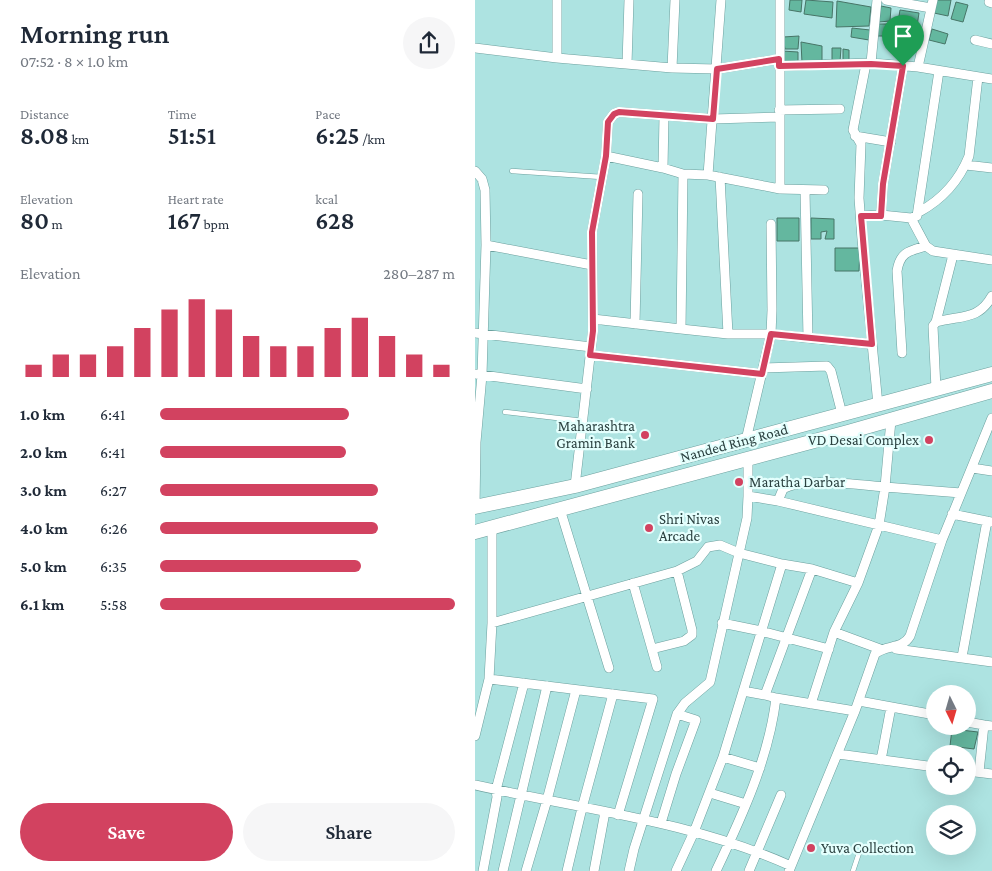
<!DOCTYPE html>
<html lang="en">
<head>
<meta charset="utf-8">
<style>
  body { margin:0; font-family:"Crimson Pro",serif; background:#f6f6f7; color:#1f2937; height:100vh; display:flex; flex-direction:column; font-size:19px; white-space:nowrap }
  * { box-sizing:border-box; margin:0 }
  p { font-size:16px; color:#747a83 }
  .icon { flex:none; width:28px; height:28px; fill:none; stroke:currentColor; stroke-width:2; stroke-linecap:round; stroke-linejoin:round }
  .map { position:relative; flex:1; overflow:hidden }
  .sheet { display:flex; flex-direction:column; background:#fff; width:475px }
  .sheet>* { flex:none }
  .needle { width:32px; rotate:175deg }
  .tools { position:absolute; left:451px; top:685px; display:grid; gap:10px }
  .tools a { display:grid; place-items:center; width:50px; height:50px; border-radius:50%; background:#fff; box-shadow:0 5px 20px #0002; font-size:25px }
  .pin { position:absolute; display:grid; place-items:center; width:42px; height:42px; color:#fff; margin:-51px -21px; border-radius:50% 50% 50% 0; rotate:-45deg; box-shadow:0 0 5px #0007 }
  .pin .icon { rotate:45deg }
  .round { display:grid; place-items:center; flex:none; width:52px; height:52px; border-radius:26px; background:#f6f6f7 }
  .summary { display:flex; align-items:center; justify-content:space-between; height:85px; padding:0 20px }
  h1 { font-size:28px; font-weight:600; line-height:38px }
  .figures { display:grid; grid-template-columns:repeat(3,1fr); gap:8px; height:85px; padding:5px 20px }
  .figures div { display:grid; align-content:center }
  .figures b { font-size:25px; font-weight:600 }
  .figures small { font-size:14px; font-weight:400 }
  .figures p { font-size:14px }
  .chart { height:140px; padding:10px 20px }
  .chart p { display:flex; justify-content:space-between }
  .chart svg { width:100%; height:90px; margin-top:5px; stroke:#d24260; stroke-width:6 }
  .primary-button { display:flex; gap:10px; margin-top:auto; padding:10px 20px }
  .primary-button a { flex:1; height:58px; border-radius:30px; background:#d24260; color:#fff; font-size:20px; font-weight:600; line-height:58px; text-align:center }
  .primary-button a+a { background:#f6f6f7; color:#1f2937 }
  ul { padding:0 20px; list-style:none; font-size:16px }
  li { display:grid; grid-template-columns:80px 60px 1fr; align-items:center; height:38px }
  li i { height:12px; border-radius:6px; background:#d24260 }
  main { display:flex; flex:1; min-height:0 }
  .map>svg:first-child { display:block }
</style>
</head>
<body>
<main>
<section class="sheet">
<div class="summary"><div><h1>Morning run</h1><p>07:52 · 8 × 1.0 km</p></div><a class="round"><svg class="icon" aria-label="share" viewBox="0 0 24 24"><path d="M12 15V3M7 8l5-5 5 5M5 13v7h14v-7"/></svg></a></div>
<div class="figures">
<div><p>Distance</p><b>8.08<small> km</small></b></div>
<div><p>Time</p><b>51:51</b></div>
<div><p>Pace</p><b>6:25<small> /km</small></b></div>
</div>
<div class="figures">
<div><p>Elevation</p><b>80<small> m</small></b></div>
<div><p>Heart rate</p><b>167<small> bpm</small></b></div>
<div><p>kcal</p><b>628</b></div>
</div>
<div class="chart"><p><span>Elevation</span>280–287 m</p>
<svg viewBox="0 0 160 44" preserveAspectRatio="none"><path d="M5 44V38M15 44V33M25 44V33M35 44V29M45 44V20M55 44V11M65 44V6M75 44V11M85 44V24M95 44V29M105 44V29M115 44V20M125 44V15M135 44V24M145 44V33M155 44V38"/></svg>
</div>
<ul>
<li><b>1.0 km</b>6:41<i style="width:64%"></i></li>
<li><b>2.0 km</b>6:41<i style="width:63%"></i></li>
<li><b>3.0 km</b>6:27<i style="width:74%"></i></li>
<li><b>4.0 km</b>6:26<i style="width:74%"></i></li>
<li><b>5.0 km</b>6:35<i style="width:68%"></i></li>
<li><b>6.1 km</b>5:58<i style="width:100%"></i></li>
</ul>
<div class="primary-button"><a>Save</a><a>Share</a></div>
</section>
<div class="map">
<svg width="517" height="871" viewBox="0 0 517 871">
  <rect width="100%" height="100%" fill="#ade3e1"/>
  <path fill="#64b79f" stroke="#477567" d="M315,0H327L326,12L314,10Z
    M331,0L358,2L357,18L329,14Z
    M462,0H476L473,16L459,13Z
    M362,1L396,7L394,26L361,27Z
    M481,2L493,5L488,22L476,19Z
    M406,6L416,8L415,21L404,22Z
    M425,10L444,13L442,26L423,22Z
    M403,24H422L421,36H401Z
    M377,28L395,30L394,40L376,37Z
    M457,29L473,34L470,44L454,40Z
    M424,31L442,32L441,39L424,37Z
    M324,36L323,49H310L308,37Z
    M326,42L347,46V62L327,63Z
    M357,48H366L365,62L357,61Z
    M368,49L374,50V60L368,61Z
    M307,51L323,52V63L308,64Z
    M302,218H324V241H302Z
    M336,218L359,219V239H350L352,231L346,232V239H336Z
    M360,248H385L384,271H360Z
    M477,729L503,732L499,749L475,746Z"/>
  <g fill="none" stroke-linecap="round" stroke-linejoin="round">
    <defs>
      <path id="service" d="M37,171L127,177
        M30,412L108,421
        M378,871L384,853"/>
      <path id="minor" d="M305,0V189L349,190
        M402,0L396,63L443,67L458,0
        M411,0L456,8
        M514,2L517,3
        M500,40L517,44
        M0,48L82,58L197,68L242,69L304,59
        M82,58V0
        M152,64L154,0
        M391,64L378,130L386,144L384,198L387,239L403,405
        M304,66L396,63
        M443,67L517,79
        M197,68L200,0
        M304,110L365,109
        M304,117L238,119L144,112L139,114L133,122L131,156L188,168L208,174L233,175L305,189
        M380,136L416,142
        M491,165L517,168
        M188,168L189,116
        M0,171L7,179L10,190L11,245L7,375L1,442L0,507
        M208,174L206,329L253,334H296L297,310L296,224
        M233,175L246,0
        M245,177L253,334
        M444,212C468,199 484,181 494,156L503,77
        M406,215L408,184L428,66
        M386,216L406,215L436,218L442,216L464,71
        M436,218L451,246L458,251L517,260
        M11,245L117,265
        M118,319L206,329
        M461,322L478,255
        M160,324L163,194
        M0,333L116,347
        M333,338L397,344
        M427,353L422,271C425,252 434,251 451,246
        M115,355L287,374
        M288,368L352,366L356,371L367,414
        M0,374L112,389
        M461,389L458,326L461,322C486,315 503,321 517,296
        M271,440L296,334L333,338L330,190
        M497,468L517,471
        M100,486L118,331L117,232L131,156
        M273,496L303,501L467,540
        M303,501L308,489C328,477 385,485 410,487L416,420
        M85,509L134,668
        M477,514L517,522
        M17,527V623L14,679L178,699L143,815
        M158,583L182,667
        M17,623L202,571L222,561L233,547L245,545L264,553L307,564L337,569L383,583
        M247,623L286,631L354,649
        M177,649L209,641L217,635V630L202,571
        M405,649L359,632L383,583L404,525L410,487L486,493
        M421,649L517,662
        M487,657L512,521
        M268,691L290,695
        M301,698L380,711
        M384,701L460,715
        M336,704L359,632
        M492,722L509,725
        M0,736L14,679
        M363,754L460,767
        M406,760L416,707
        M285,768L248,757L307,564
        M492,771L517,774
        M504,772L509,725L517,726
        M0,785C106,809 216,821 316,866
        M235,793L271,804
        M186,823L201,774L221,720L202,714L210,703L235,682L272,518L273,496V459
        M8,871L22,797L21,790L49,683
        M28,871L72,686
        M51,871L72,800L101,690
        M92,871L107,808L138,694
        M119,871L130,812
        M154,871L159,849L202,714
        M201,871L219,832L248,757
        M241,871C267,816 294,758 301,698L290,695L337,569
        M274,871L306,795
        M314,871L380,711L400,654C411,644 427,650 435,636L467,540L517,418"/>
      <path id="trunk" d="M0,507L100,486L517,374
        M0,532L373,432L517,391"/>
    </defs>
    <use href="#service" stroke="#6ca09e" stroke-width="5.5"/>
    <use href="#minor" stroke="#6ca09e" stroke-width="10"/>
    <use href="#trunk" stroke="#6ca09e" stroke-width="15"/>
    <use href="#service" stroke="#fff" stroke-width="4.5"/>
    <use href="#minor" stroke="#fff" stroke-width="9"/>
    <use href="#trunk" stroke="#fff" stroke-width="14"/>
  </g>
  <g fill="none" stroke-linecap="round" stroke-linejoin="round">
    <defs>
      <path id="route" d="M304,59V66L396,64L428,66L408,184L406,216H386L397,344L296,334L287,374L115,355L118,331L117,232L131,156L133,122L139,114L144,112L238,119L242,69Z"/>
    </defs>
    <use href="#route" stroke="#fff" stroke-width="10"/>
    <use href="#route" stroke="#d24260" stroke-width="6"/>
  </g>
  <g fill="#d24260" stroke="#e4fffd" stroke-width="2">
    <circle cx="170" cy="435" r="5"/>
    <circle cx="454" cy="440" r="5"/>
    <circle cx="264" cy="482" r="5"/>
    <circle cx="174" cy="528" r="5"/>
    <circle cx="336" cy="848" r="5"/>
  </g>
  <g text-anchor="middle" stroke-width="4.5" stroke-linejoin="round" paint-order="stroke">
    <g font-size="15" fill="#2b4140" stroke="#e4fffd" text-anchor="start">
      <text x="160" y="431" text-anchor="end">Maharashtra<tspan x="160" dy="17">Gramin Bank</tspan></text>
      <text x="444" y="445" text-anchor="end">VD Desai Complex</text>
      <text x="274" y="487">Maratha Darbar</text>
      <text x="184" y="524">Shri Nivas<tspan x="184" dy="17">Arcade</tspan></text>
      <text x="346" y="853">Yuva Collection</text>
    </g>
    <g font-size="15" fill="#2b4140" stroke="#e4fffd">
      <text transform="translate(259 443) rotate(-15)" y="5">Nanded Ring Road</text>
    </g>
  </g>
</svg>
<div class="tools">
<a><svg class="needle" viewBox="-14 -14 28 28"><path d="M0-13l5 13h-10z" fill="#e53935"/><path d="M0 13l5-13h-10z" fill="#747a83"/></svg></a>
<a><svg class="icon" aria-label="locate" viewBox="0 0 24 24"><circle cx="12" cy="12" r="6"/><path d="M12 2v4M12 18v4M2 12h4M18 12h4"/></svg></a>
<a><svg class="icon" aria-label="layers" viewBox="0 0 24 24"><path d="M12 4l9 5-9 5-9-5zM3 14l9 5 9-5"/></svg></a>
</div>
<div class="pin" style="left:428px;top:66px;background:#1e9e55"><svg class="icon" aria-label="arrive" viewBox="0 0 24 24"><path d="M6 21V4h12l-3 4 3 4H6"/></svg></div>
</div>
</main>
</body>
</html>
